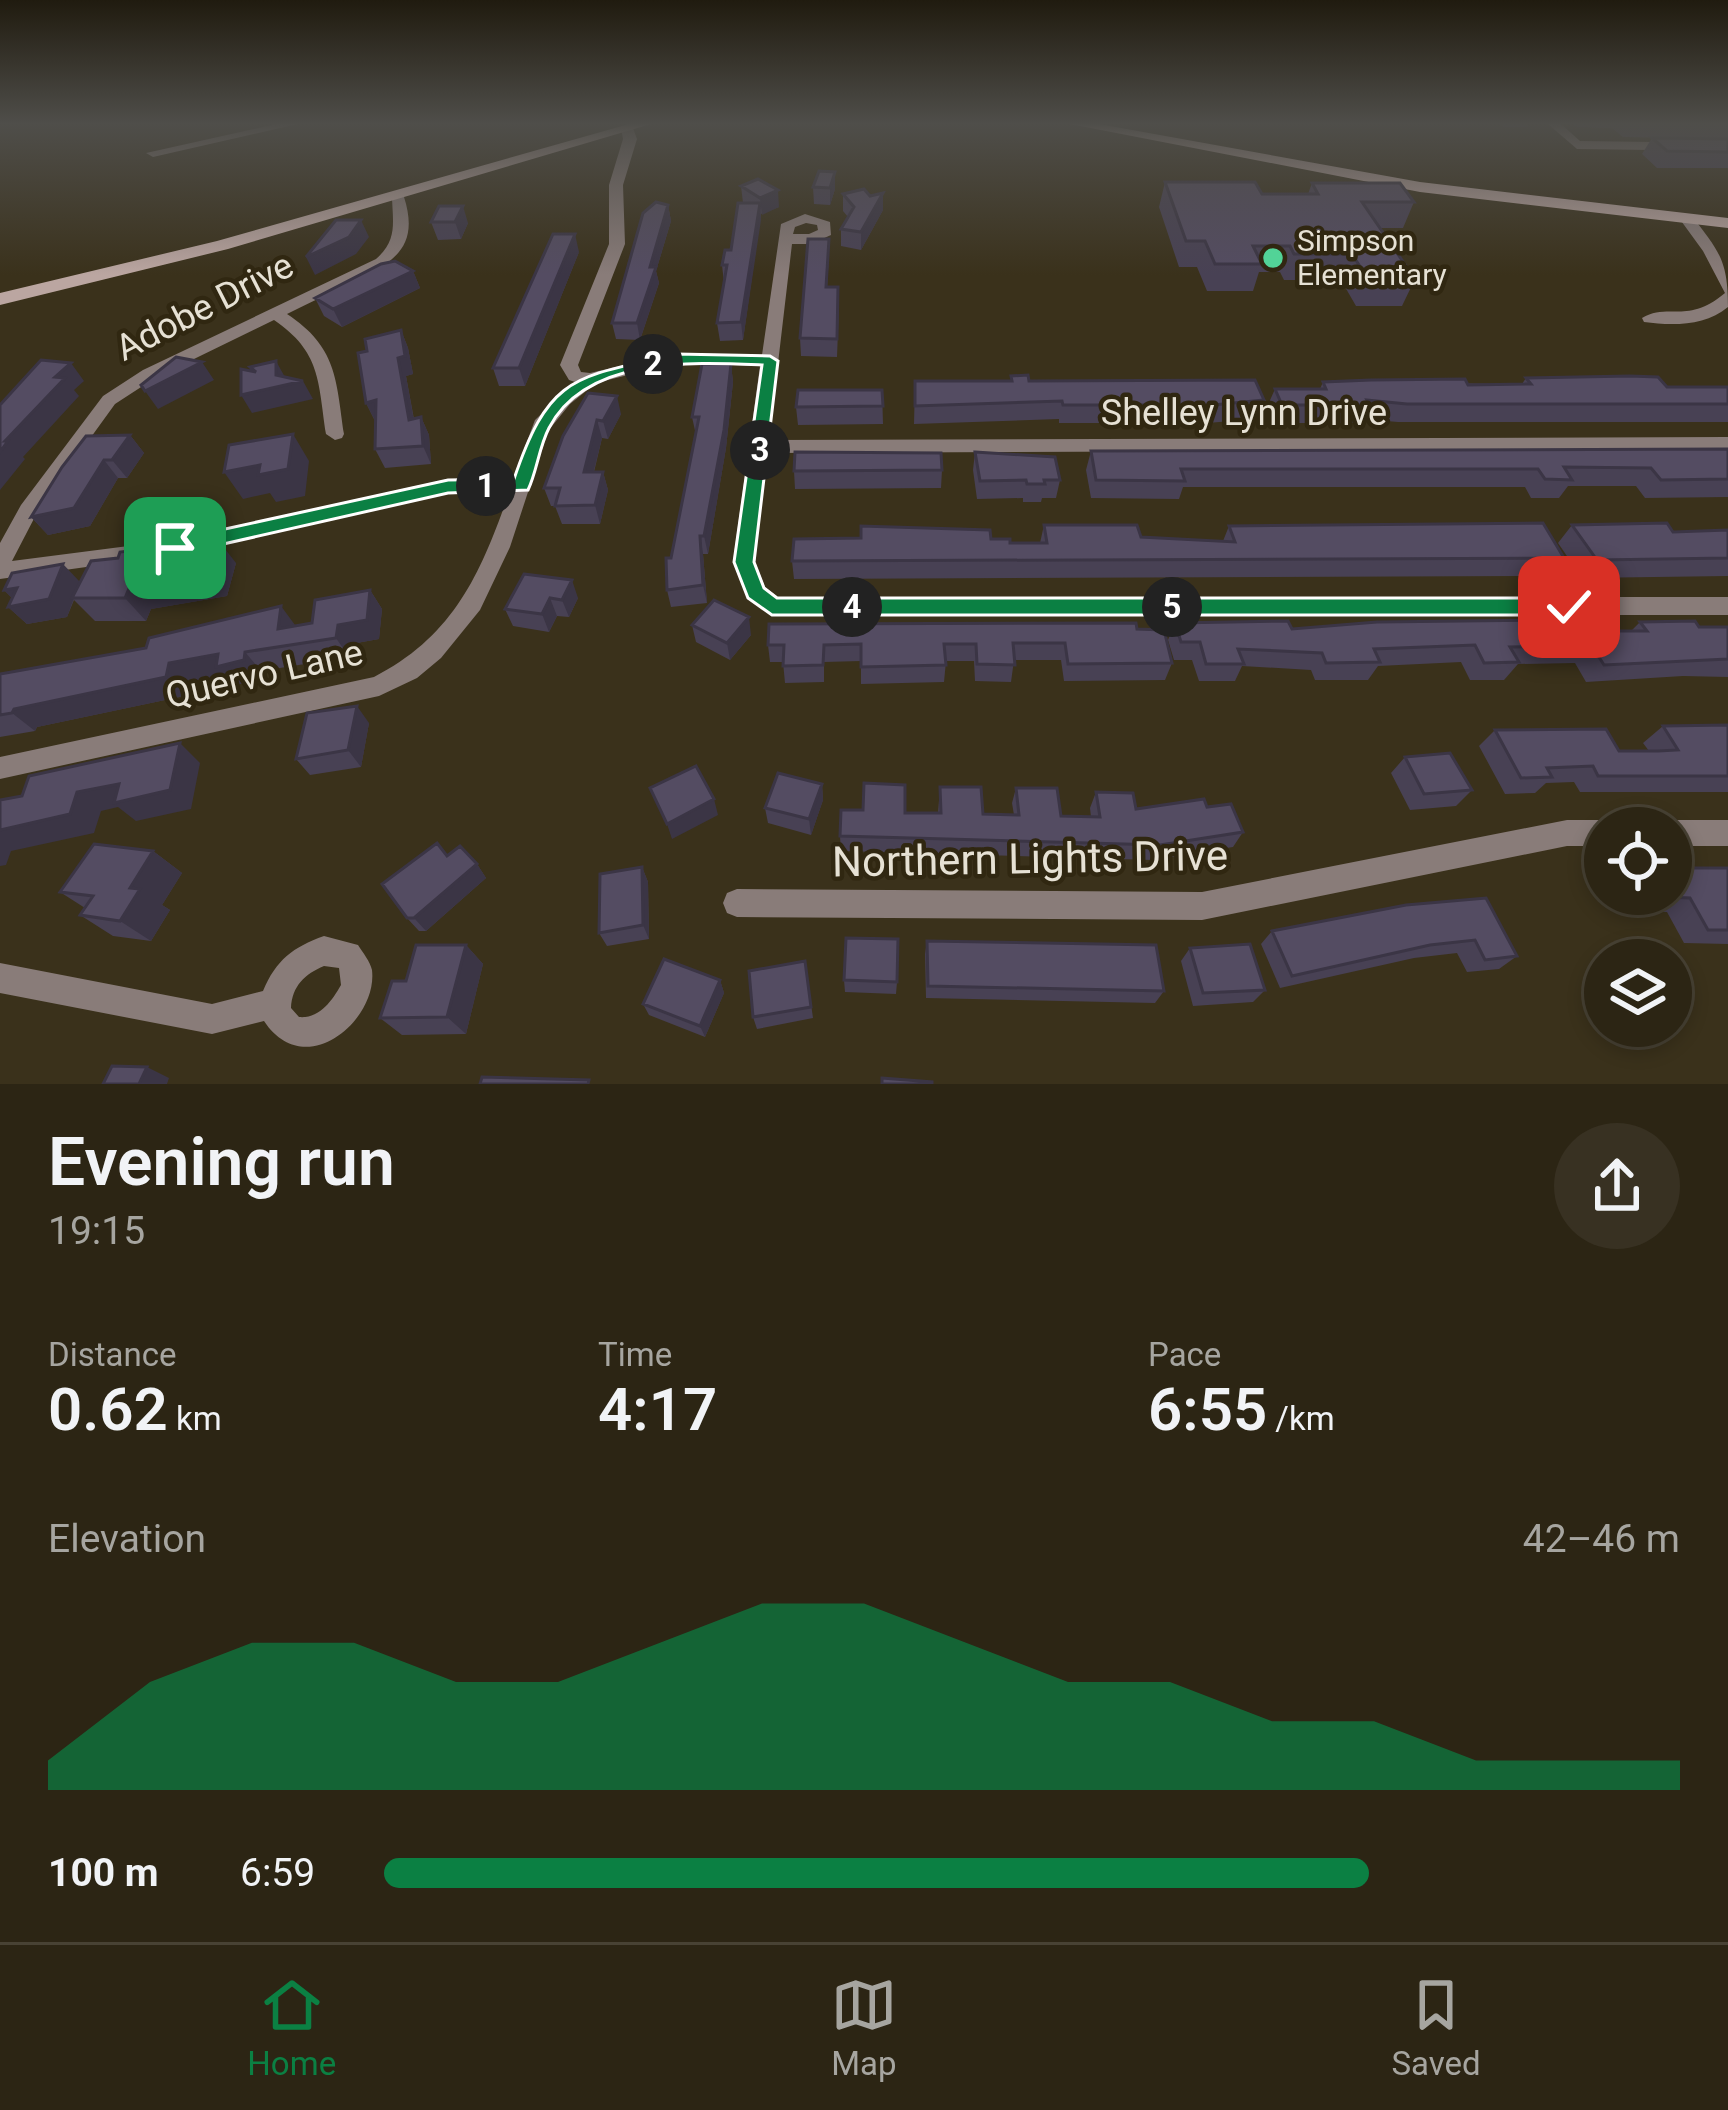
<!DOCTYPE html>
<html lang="en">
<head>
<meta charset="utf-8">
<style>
  body { margin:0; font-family:Roboto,sans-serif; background:#383122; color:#f1f3f6; height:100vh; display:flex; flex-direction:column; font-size:45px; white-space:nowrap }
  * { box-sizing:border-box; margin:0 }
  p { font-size:39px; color:#a6a5a0 }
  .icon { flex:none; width:66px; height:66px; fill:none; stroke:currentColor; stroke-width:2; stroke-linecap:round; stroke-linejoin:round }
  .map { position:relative; height:1084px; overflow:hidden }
  .details { display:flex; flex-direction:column; background:#2c2514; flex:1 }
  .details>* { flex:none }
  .buttons { position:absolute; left:1584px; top:807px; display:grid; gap:24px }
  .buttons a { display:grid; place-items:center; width:108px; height:108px; border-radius:50%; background:#2c2514; box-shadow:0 6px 18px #0003,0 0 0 3px #484234; font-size:60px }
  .pin { position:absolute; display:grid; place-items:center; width:102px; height:102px; color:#fff; margin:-51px; border-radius:24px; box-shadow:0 6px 18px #0006 }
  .km { position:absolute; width:60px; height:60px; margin:-30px; border-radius:50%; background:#222; color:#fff; font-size:33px; line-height:60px; text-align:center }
  .round { display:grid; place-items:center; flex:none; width:126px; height:126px; border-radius:63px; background:#383122 }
  .summary { display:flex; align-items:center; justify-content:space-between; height:204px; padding:0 48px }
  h1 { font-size:66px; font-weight:600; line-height:90px }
  .metrics { display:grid; grid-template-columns:repeat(3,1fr); gap:18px; height:204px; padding:12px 48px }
  .metrics div { display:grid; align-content:center }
  .metrics b { font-size:60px; font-weight:600 }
  .metrics small { font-size:33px; font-weight:400 }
  .metrics p { font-size:33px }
  .chart { height:336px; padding:24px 48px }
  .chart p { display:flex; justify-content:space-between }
  .chart svg { width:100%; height:216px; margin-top:12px; fill:#0b8043; opacity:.7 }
  ul { padding:0 48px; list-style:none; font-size:39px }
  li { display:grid; grid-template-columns:192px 144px 1fr; align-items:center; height:90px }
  li i { height:30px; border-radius:15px; background:#0b8043 }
  .menu { display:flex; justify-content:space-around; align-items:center; height:168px; border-top:3px solid #484234; background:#2c2514; font-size:33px; color:#a6a5a0 }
  .menu a { display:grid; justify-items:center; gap:6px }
  .menu .active { color:#0b8043 }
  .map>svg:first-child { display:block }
</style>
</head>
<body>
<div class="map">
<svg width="1728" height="1084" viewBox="0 0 1728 1084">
  <rect width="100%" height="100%" fill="#3a311b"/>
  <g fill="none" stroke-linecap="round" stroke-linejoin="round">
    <path fill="#897c79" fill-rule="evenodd" d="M276,124H298L153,157L146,153Z
      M627,124L633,128L637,139L623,185L625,244L578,365L581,372L590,373L676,353L762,355L781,224L805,214L830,222L831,235L811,244H792L769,440L1728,437V449L767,453L755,562L765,587L778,597H1728V615H773L748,598L733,562L760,366L676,363L596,383L570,404L548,431L510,547L480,610L441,658L417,678L379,696L0,779V757L374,677C454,636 481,573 509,493H448L181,554L170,546L181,538L448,479H513L535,420L575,382L569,380L560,365L609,244V185L623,139L621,128ZM806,223L817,225L818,230L809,234H793L795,227Z
      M1548,124H1561L1580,141L1728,143V151L1577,149Z
      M392,194L404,197C421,250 390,264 349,284C328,294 307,304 287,314C337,347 336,379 344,434L342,438L335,440L326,434C318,381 321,352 274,320L155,378L115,404L39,509L12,561L144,544L151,546L155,552L151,558L0,579V543L21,505L103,396L143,370L376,259C399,239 392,220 392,194Z
      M1681,215H1691C1719,251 1728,260 1728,307C1705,326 1673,326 1644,322L1642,318C1669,302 1687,325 1725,293L1703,251L1679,218Z
      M1567,820H1605L1616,828H1605V846H1567L1202,920L737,917L727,913L723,903L727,893L737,889L1202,892Z
      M1671,820H1728V846H1671V828H1660Z
      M324,936L358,945C363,953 370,961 372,970C378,1020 305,1083 264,1021L212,1034L0,993V963L212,1004L263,991C276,960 293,947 324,936ZM324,966L339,968L341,985C332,1001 319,1019 299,1017L291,1008C292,986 305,974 324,966Z"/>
    <path fill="#bba6a1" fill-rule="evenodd" d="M629,124H651L228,249L0,305V293L217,241Z
      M1070,124H1099L1420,182L1728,218V228L1420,192Z"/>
  </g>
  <path fill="#484154" d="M1501,124H1528L1527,127H1503Z
    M1574,124H1728V139L1623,137L1612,128L1577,127Z
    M1652,138L1728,139V168H1657L1642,154Z
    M835,172V189L830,205L814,204L813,187Z
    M1165,182L1262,194H1308L1312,183L1414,202L1403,228H1380L1415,279L1402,306H1356L1341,280H1284L1280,272H1259L1253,291H1207L1197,267H1179L1159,207Z
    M741,186L779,207L761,214L743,340L720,341L717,323L724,283L722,265L731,250L743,203Z
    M883,193V210L861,250L841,246V229L848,217L843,211V194L870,196Z
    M668,205L671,221L656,271L659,283L640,340L616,339L612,323Z
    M431,222L468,223L461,239L438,240Z
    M579,252L525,386H499L493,368Z
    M829,256L827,287L839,305L837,357L801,356L800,338Z
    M413,271L420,288L342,327L324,316L315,298Z
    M401,330L408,348L413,374L406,376L414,419L421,417L429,435L431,464L385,468L375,449V421L366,403Z
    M731,364L733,382L726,448L708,554H703L707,603L671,607L667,590L696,435L692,417Z
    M1011,376L1029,381L1264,400L1256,419L1207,423H1059V419L914,424L915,381H1011Z
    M1526,378L1667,387H1728V422H1398L1363,419L1361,423H1274L1267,407L1275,389H1320L1323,382L1522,384Z
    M882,390L883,424L798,425L796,407Z
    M588,393L621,414L608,439L602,438L594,472H603L608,490L600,524H562L555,506H551L544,488Z
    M130,435L144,453L127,478H118L90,526L48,535L31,517Z
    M1728,449V497L1645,498L1636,486H1568L1559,498H1531L1525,487H1183L1179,499L1091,498L1086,470L1091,451Z
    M975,452L1060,480L1056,498H1042L1041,502H1023V498L977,499L973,470Z
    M942,470L941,488L795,489L794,471Z
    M1044,525L1141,537L1223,541L1229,526L1564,558L1549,576L794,579L792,561L991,539L1010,543H1040Z
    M1572,525L1673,532L1728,530V576L1582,578L1558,543Z
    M236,563L227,596L151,609L146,621H95L74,600L67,617L27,624L8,607L12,598L4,590Z
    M524,574L578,598L569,617L557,616L549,632L513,626L505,609Z
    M370,590L382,609L379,639L351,644L349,657L261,671L259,679L232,686L223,675L187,682L184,696L37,727L35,731L0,737V674L312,623Z
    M1640,622L1699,627L1728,626V677L1683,676L1586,682L1575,663L1518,664L1504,680H1470L1461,662L1378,666L1368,680H1315L1311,670L1242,666L1235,681H1199L1192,660H1174L1168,640L1175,623L1292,629L1631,631Z
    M692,625L751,635L730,660L696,642Z
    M1137,629L1172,663L1165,680L1064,681L1061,660H1014L1011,682L975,681L974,661H946L944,682L861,684V661L824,662V682L785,683L783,662H770L768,645Z
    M369,723L361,767L310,775L296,759Z
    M1728,725V792H1580L1574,782L1546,783L1535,793L1505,794L1479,746L1495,730L1619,751H1649L1643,743L1663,726Z
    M1405,757L1472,790L1456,806L1410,810L1391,773Z
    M822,784L823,800L811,835L768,823L765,808Z
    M940,787L983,814L1014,815L1012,803L1016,788L1061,816L1091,817L1090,808L1096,792L1136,809L1207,807L1243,832L1233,847L1152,860L841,851L840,836L905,813H938Z
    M153,851L182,873L162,905L170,910L151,941L113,936L80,915L85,908L60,892Z
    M447,856L477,864L486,878L426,931H419L407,918Z
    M642,867L648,882L649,939L607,946L599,933Z
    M1728,868V944L1684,943L1667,912L1643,911L1634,894H1671Z
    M1406,905L1517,956L1499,969L1467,972L1457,953L1414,958L1280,988L1261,944L1272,931Z
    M927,941L1164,991L1155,1003L926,998L925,954Z
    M466,945L483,964L466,1034L402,1035L380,1018L406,981Z
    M1190,948L1265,990L1253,1002L1193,1006L1181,961Z
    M805,961L813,1018L757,1029L753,1017Z
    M720,980L724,993L705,1037L649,1015L643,1004Z
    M844,980L897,982L896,994L845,992Z"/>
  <path fill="#3b3545" d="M835,172V189L830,205V188Z
    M778,190L779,207L762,215L760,198Z
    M883,193V210L861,250V232Z
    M760,203L761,220L743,340L741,322Z
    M668,205L671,221L656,271L659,283L640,340L637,323L650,267Z
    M463,206L468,223L461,239L455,222Z
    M361,220L369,237L356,254L315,275L306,257Z
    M575,234L579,252L525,386L519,368Z
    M413,271L420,288L342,327L333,309Z
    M401,330L408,348L413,374L406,376L417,438L409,420L398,358Z
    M276,361L286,379L303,381L313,399L252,413L241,395L276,375Z
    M202,362L214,380L158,409L145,391Z
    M71,363L84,381L74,390L79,396L23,457L25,459L0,490V452L5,441L55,377Z
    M731,364L733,382L726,448L708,554L704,536Z
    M617,396L621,414L608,439L603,421Z
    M376,400L375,421L366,403Z
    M421,417L429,435L431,464L423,446Z
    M597,420L602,438L589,490L584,472Z
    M293,434L309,461L305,496L276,502L270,493L243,499L224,472Z
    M130,435L144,453L127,478L112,460Z
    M104,460L118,478L90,526L48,535L31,517Z
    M603,472L608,490L600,524L595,505Z
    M700,536L703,554L707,603L703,585Z
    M218,540L236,563L227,596L151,609L146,621L125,598L130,586Z
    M63,564L80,582L67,617L27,624L8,607L19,605L4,590Z
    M572,580L578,598L569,617L562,600Z
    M370,590L382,609L379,639L351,644L349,657L336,638L338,625Z
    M550,598L557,616L549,632L542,614Z
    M281,606L295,625L293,645L278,629Z
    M749,617L751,635L730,660L727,643Z
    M245,652L261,671L259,679L232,686L223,675L187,682L184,696L37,727L35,731L12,713L14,709L169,663L218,654Z
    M357,706L369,723L361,767L348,750Z
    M180,743L200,763L191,809L136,821L118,807L101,811L94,833L11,851L6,865L0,866V830Z
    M822,784L823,800L811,835L809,819Z
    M714,799L718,815L672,839L667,824Z
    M153,851L182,873L162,905L170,910L151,941L120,921L130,888Z
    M477,864L486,878L426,931L414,918Z
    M642,867L648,882L649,939L643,925Z
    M466,945L483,964L466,1034L447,1017Z
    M720,980L724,993L705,1037L700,1026Z
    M147,1067L169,1078L167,1084H139Z"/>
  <path fill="#544c62" stroke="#3b3545" stroke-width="3" d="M1652,138L1728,139V152L1667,151Z
    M819,171L835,172L830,188L813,187Z
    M758,179L778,190L760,198L741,186Z
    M1165,182H1255L1262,194H1318L1312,183H1400L1414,202H1362L1415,279H1368L1352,254H1294L1290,246H1253L1262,264H1215L1205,241H1186Z
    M864,189L870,196L883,193L861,232L841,229L854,207L843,194Z
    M656,202L668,205L650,267H656L637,323H612L643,213Z
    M738,203H760L741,322L717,323L727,265H722L725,250H731Z
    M439,206H463L455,222H431Z
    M336,220H361L349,237L306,257Z
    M553,234H575L519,368H493Z
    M808,239H829L826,287H838L837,339L800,338Z
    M395,261L413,271L333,309L315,298L381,264Z
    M401,330L405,356L398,358L409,420L421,417L423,446L375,449L376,400L366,403L358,353L367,351L365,339Z
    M176,357L202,362L145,391L141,385Z
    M41,360L71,363L55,377L65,378L5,441H8L0,452V405Z
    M276,361V375L303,381L241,395V369L256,372L250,367Z
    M702,364H731L724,430L704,536H700L703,585L667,590L666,558H671L699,417H692Z
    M1028,375L1029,381L1255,380L1264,400L1213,405H1063L1062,401L915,406V381H1012L1011,376Z
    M1630,376L1658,377L1667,387H1728V404H1407L1367,400L1370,405H1282L1275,389H1326L1323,382L1371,380L1465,379L1468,385L1531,384L1526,378Z
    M798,390H882L883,406L796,407Z
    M588,393L617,396L603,421L597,420L584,472H603L595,505L555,506L560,488H544L563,436Z
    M293,434L288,469L258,475L260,465L224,472L229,445Z
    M130,435L112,460H104L74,508L31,517L62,467L86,436Z
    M1728,449V479L1661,480L1651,468L1564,467L1572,480L1545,479L1538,469H1181L1185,481L1096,480L1091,451Z
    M795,452L941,453L942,470L794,471Z
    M975,452L1055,457L1060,480H1044L1045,484H1027L1026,480L980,481Z
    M1543,523L1564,558L792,561L794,539L861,538V526L990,530L991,539H1010V543H1047L1044,525H1137L1141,537L1235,542L1229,526Z
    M1667,523L1673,532L1728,530V558L1597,560L1572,525Z
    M218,540L209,572L130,586L125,598H72L91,561L118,558L120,552Z
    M63,564L49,599L8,607L17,588L4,590L12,573Z
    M524,574L572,580L562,600L550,598L542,614L505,609Z
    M370,590L367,620L338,625L336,638L245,652L244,660L216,667L218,654L169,663L166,677L14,709L12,713L0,715V674L146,648L149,638L281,606L278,629L312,623L315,600Z
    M714,600L749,617L727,643L692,625Z
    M1556,620L1603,622L1608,631H1647L1640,622L1695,621L1699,627H1728V659L1604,665L1592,646L1510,647L1519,662L1484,663L1475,645L1374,649L1380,662L1326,663L1322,653L1238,649L1244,664H1206L1200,642H1181L1175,623L1288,621L1292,629L1377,622Z
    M1136,623L1137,629L1164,630L1172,663L1068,664L1065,643H1013L1015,665L977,664L976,644H944L946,665L861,667V644L824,645L823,665L783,666L784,645H768L769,624Z
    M357,706L348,750L296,759L307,713Z
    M1728,725V776H1598L1593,766L1547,768L1552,777L1521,778L1495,730L1606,729L1619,751H1658L1678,750L1663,726Z
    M180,743L170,790L114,803L119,784L77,792L70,814L0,830V800L22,796L29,776Z
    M1450,753L1472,790L1424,794L1405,757Z
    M696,766L714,799L667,824L650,788Z
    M778,773L822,784L809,819L765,808Z
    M864,783L905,785V813H941L940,787H981L983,814L1019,815L1016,788H1057L1061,816L1100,817L1096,792L1133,793L1136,809L1204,799L1207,807L1231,804L1243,832L1160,845L840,836L841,810H863Z
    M437,843L447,856L460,846L477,864L414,918H407L382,884Z
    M94,844L153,851L130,888L140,889L120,921L80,915L93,896L60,892Z
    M642,867L643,925L599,933L600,874Z
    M1671,868H1728V930H1708L1690,898L1665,897L1663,894H1671Z
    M1486,898L1517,956L1485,960L1475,940L1430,945L1292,976L1272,931L1406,905Z
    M846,938L898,939L897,982L844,980Z
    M927,941L1156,945L1164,991L928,986Z
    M1250,944L1265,990L1203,993L1190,948Z
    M416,945H466L447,1017L380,1018L392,981H406Z
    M664,959L720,980L700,1026L643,1004Z
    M805,961L811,1007L753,1017L749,971Z
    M112,1066L147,1067L139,1084H103Z
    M482,1077L589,1080L588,1084H480Z
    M882,1078L932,1082V1084H882Z"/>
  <linearGradient id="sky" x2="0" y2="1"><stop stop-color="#201b0f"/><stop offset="0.45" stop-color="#4f4e4a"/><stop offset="1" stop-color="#4f4e4a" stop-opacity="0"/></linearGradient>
  <rect width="1728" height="275" fill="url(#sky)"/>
  <path fill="#0b8043" stroke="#fff" stroke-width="3" d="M676,354L770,356L778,361L754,562L764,588L777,598H1569L1579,607L1569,615H772L748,598L734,562L762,365C694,362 586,356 549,428C539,447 537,471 528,490L448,493L175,555L165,548L175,540L448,480L514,479C550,373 575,378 676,354Z"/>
  <circle fill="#52d397" stroke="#302711" stroke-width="4.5" cx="1273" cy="258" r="12"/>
  <g text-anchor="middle" stroke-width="9" stroke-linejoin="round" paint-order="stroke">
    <g font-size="30" fill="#e6e1d4" stroke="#302711" text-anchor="start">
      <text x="1297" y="251">Simpson<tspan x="1297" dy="34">Elementary</tspan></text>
    </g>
    <g font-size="36" fill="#e6e1d4" stroke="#302711">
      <text transform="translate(204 306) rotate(-27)" y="13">Adobe Drive</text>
      <text x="1244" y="425">Shelley Lynn Drive</text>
      <text transform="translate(264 673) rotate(-13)" y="13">Quervo Lane</text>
    </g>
    <g font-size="42" fill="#e6e1d4" stroke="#302711">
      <text transform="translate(1030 858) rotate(-1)" y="15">Northern Lights Drive</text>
    </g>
  </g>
</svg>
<div class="buttons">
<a><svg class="icon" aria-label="locate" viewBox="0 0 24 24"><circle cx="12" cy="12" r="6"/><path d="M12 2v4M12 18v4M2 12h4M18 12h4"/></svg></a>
<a><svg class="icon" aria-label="layers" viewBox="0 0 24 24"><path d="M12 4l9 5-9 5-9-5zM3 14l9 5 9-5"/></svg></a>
</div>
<div class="pin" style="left:175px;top:548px;background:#1e9e55"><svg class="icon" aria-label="arrive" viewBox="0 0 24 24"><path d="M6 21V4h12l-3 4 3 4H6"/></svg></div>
<div class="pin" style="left:1569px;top:607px;background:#d93025"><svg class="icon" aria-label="check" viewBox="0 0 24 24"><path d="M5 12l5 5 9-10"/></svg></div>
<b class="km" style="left:486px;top:486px">1</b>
<b class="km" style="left:653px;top:364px">2</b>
<b class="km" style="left:760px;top:450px">3</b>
<b class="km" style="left:852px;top:607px">4</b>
<b class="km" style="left:1172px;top:607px">5</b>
</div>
<section class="details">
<div class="summary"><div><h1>Evening run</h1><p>19:15</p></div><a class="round"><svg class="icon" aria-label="share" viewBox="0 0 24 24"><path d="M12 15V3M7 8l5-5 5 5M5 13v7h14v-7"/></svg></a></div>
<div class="metrics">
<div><p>Distance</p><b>0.62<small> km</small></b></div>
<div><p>Time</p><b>4:17</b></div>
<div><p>Pace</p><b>6:55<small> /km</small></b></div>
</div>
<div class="chart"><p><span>Elevation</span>42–46 m</p>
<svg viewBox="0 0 160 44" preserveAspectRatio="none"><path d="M0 44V38L10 22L20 14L30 14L40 22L50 22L60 14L70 6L80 6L90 14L100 22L110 22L120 30L130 30L140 38L150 38L160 38V44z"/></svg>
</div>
<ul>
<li><b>100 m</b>6:59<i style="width:76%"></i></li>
</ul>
</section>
<nav class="menu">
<a class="active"><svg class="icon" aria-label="home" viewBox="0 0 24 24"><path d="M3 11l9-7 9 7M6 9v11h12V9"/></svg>Home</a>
<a><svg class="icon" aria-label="map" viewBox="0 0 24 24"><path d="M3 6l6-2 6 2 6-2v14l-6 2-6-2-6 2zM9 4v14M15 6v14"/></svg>Map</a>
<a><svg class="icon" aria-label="saved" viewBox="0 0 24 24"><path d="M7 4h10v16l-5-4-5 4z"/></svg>Saved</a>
</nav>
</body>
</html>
